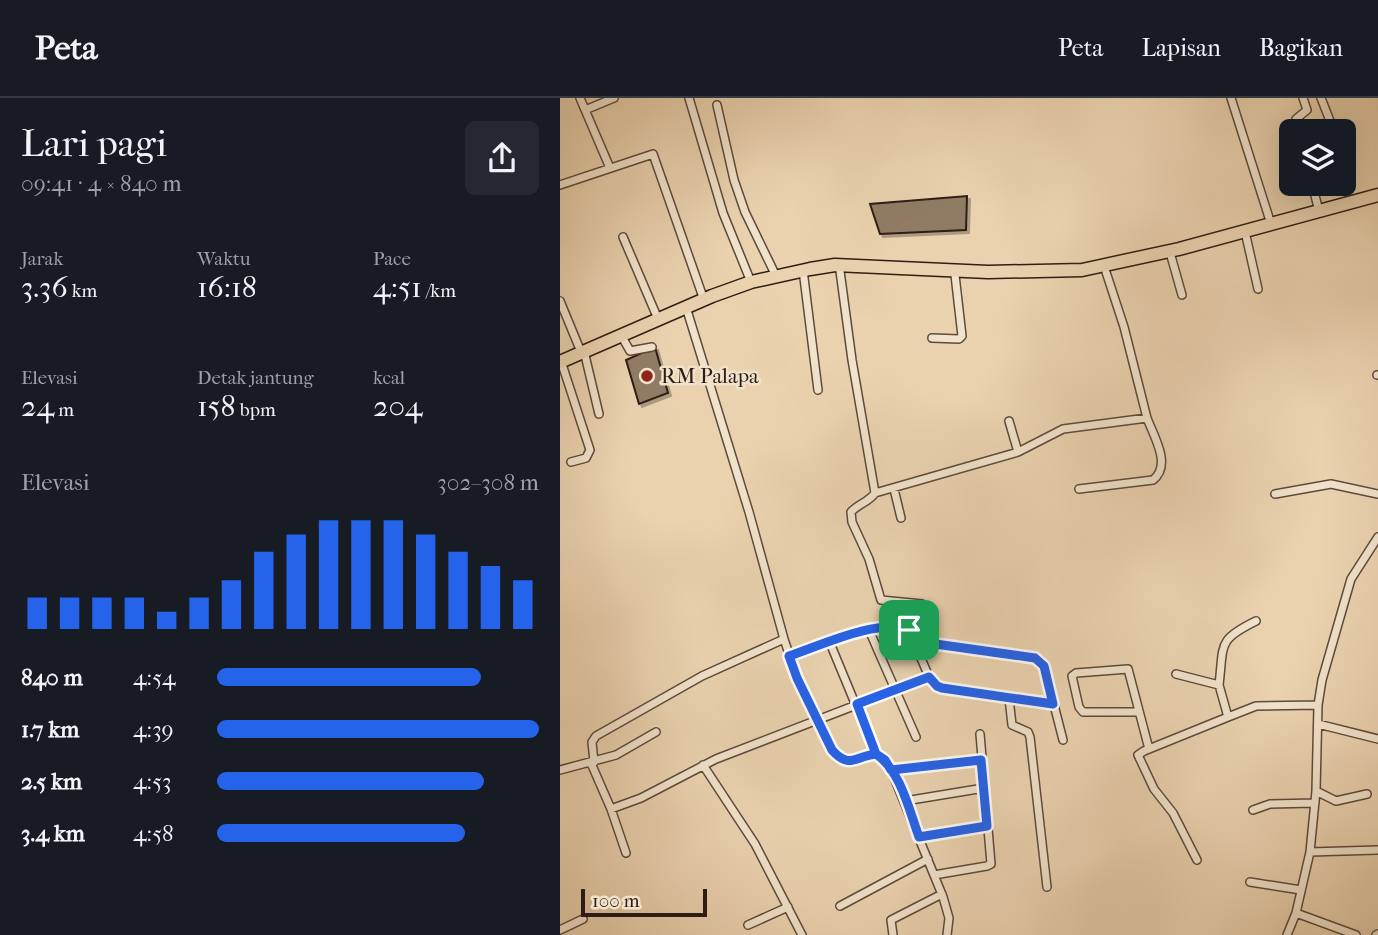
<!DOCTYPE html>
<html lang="id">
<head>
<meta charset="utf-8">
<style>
  body { margin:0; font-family:"IM FELL French Canon",serif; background:#242831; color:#f1f3f6; height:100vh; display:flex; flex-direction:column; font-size:26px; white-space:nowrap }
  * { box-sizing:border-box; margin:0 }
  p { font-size:23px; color:#9ea1a6 }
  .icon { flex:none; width:38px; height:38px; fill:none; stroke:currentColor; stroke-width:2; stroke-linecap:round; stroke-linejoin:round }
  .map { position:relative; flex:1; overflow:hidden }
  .side { display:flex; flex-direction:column; background:#171b24; width:560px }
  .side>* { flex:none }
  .buttons { position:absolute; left:719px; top:21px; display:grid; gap:14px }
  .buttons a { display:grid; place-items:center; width:77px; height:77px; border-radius:10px; background:#171b24; box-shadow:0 7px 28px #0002; font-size:35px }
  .scale { position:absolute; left:21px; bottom:18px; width:126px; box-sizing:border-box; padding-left:7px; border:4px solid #2f1d15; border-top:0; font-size:19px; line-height:24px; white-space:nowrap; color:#2f1d15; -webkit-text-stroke:5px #f1e2cb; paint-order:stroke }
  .pin { position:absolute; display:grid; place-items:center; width:60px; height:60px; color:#fff; margin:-30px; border-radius:14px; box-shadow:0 4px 10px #0006 }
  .round { display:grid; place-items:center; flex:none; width:74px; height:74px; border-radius:10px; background:#242831 }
  .overview { display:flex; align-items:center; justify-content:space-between; height:119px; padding:0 21px }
  h1 { font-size:38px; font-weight:600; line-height:52px }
  .metrics { display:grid; grid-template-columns:repeat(3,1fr); gap:10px; height:119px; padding:7px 21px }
  .metrics div { display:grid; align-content:center }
  .metrics b { font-size:30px; font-weight:600 }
  .metrics small { font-size:19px; font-weight:400 }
  .metrics p { font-size:19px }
  .chart { height:196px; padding:14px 21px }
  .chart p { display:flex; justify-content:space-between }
  .chart svg { width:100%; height:126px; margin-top:7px; stroke:#2563eb; stroke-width:6 }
  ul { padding:0 21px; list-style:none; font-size:23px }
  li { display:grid; grid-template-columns:112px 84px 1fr; align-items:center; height:52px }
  li i { height:18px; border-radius:9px; background:#2563eb }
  header { display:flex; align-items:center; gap:42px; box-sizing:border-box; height:98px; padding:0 35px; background:#171b24; border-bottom:2px solid #363941 }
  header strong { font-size:33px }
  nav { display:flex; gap:38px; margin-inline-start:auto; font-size:24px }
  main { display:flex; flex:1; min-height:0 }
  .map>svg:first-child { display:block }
</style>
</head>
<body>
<header>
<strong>Peta</strong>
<nav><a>Peta</a><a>Lapisan</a><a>Bagikan</a></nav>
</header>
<main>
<section class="side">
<div class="overview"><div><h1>Lari pagi</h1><p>09:41 · 4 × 840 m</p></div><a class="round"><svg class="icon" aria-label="share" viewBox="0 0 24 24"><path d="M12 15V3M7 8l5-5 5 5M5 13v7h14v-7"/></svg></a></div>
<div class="metrics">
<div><p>Jarak</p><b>3.36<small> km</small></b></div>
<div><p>Waktu</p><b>16:18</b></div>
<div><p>Pace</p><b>4:51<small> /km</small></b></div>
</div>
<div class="metrics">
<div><p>Elevasi</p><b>24<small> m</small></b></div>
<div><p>Detak jantung</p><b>158<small> bpm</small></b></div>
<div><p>kcal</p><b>204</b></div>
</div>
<div class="chart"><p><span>Elevasi</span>302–308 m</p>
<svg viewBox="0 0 160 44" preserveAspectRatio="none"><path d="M5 44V33M15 44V33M25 44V33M35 44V33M45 44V38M55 44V33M65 44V27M75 44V17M85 44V11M95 44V6M105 44V6M115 44V6M125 44V11M135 44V17M145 44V22M155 44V27"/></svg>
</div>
<ul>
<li><b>840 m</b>4:54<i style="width:82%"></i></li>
<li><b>1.7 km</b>4:39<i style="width:100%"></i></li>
<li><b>2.5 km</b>4:53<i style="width:83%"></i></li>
<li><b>3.4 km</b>4:58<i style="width:77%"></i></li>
</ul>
</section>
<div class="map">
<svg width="818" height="837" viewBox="0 0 818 837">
  <defs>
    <filter id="shadow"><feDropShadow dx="3" dy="3" stdDeviation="0" flood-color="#0004"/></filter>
  </defs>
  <rect width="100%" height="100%" fill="#ead2af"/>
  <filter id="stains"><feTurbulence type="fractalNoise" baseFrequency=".00286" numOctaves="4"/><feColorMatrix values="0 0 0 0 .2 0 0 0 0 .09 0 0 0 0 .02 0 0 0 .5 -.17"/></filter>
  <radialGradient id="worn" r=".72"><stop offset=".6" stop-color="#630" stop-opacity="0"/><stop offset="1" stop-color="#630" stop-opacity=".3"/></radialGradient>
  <path fill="#907b65" stroke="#2f1d15" stroke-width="2" filter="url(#shadow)" d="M407,98L406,132L320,136L310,106Z
    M95,249L108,295L79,306L66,262Z"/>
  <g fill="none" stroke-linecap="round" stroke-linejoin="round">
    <defs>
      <path id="street" d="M20,0L50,70
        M129,0L163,115L191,184
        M671,0L711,126
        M761,0L774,33
        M157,7L174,82L185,114L216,178
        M25,12L54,0
        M737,33L736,21L747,12L743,0
        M784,60L788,72
        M752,86L759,113
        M0,87L93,56L144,202
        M686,138L698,191
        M63,139L98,221
        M611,158L622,197
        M243,172L258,292
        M280,173L292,262L315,395L458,354L503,331L587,320L564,229L546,174
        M0,203L21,254
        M126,209L189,414L224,541L237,580L272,652C290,672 295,658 316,656L325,662L331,672L383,799L389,820L387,837
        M61,237L70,253L92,249
        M372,240L399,241L402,238L395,177
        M24,253L39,316
        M1,263L30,352L26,360L11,364
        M817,277H818
        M449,323L458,354
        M334,391L341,420
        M519,391L593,382C612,367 594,339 587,320
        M315,395C309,404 298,406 291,414L292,424L309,461L321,502L362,506
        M715,396L771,386L818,396
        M309,532L356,639
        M353,543L441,555L480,562L484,568L503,642
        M270,545L316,656
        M229,558C261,547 318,520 349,532L369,579L377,588L493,606
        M616,576L659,587L668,619L696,608L758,607
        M659,587C664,546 657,542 696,523
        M449,600L452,627L468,634L470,639L487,789
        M578,614H523L519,609L512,578L516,575L568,571L589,651
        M758,626L818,641
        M34,664L32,644L36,638L142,578L224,541
        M31,665L51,711L81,700L156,661L369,579
        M143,667L195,746L242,837
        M0,672L56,657L96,634
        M331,672L421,662
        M756,693L776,703L807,696
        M345,703L424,690
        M51,711L66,755
        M693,712L710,706L755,705
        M359,739L427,728
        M750,754L818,752
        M637,762L613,715L594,691L578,657L584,653L668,619
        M374,777L427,768L431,766L420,636
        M690,784L741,792
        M280,808L368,761
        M736,815L796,837
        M188,827L228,809
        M0,832L23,821
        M333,837L331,822L382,796
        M727,837L736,815L750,754L756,693L758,607L762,582L791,481L818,439
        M816,837L818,836"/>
      <path id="highway" d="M0,264L152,198L191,184L250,171L275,167L428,174L522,172L619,151L818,97"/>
    </defs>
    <use href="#street" stroke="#5e4a3c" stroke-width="10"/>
    <use href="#highway" stroke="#2f1d15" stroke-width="15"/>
    <use href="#street" stroke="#f1e2cb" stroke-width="7"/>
    <use href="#highway" stroke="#ead2af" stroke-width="12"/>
  </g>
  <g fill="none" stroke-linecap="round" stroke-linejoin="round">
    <defs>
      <path id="route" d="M349,532C318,520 262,547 229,558L237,580L272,652C290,672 295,658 316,656C341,673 349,712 359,739L427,728L421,662L331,672L325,662L316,656L297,606L369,579L377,588L382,590L493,606L484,568L475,560L354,543L349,532"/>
    </defs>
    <use href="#route" stroke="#fff" stroke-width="14"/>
    <use href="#route" stroke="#2563eb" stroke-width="9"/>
  </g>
  <circle fill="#8f2418" stroke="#f1e2cb" stroke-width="2.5" cx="87" cy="278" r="7"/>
  <g text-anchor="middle" stroke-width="5" stroke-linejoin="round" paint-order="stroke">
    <g font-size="21" fill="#2f1d15" stroke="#f1e2cb" text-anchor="start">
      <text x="101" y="285">RM Palapa</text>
    </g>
  </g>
  <rect width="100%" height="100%" filter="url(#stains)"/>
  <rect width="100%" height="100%" fill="url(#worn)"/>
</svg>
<div class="buttons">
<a><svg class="icon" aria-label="layers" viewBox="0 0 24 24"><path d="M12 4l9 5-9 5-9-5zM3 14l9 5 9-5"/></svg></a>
</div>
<div class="scale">100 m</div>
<div class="pin" style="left:349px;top:532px;background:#1e9e55"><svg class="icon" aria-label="arrive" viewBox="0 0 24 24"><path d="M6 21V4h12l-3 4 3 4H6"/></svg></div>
</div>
</main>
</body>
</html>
